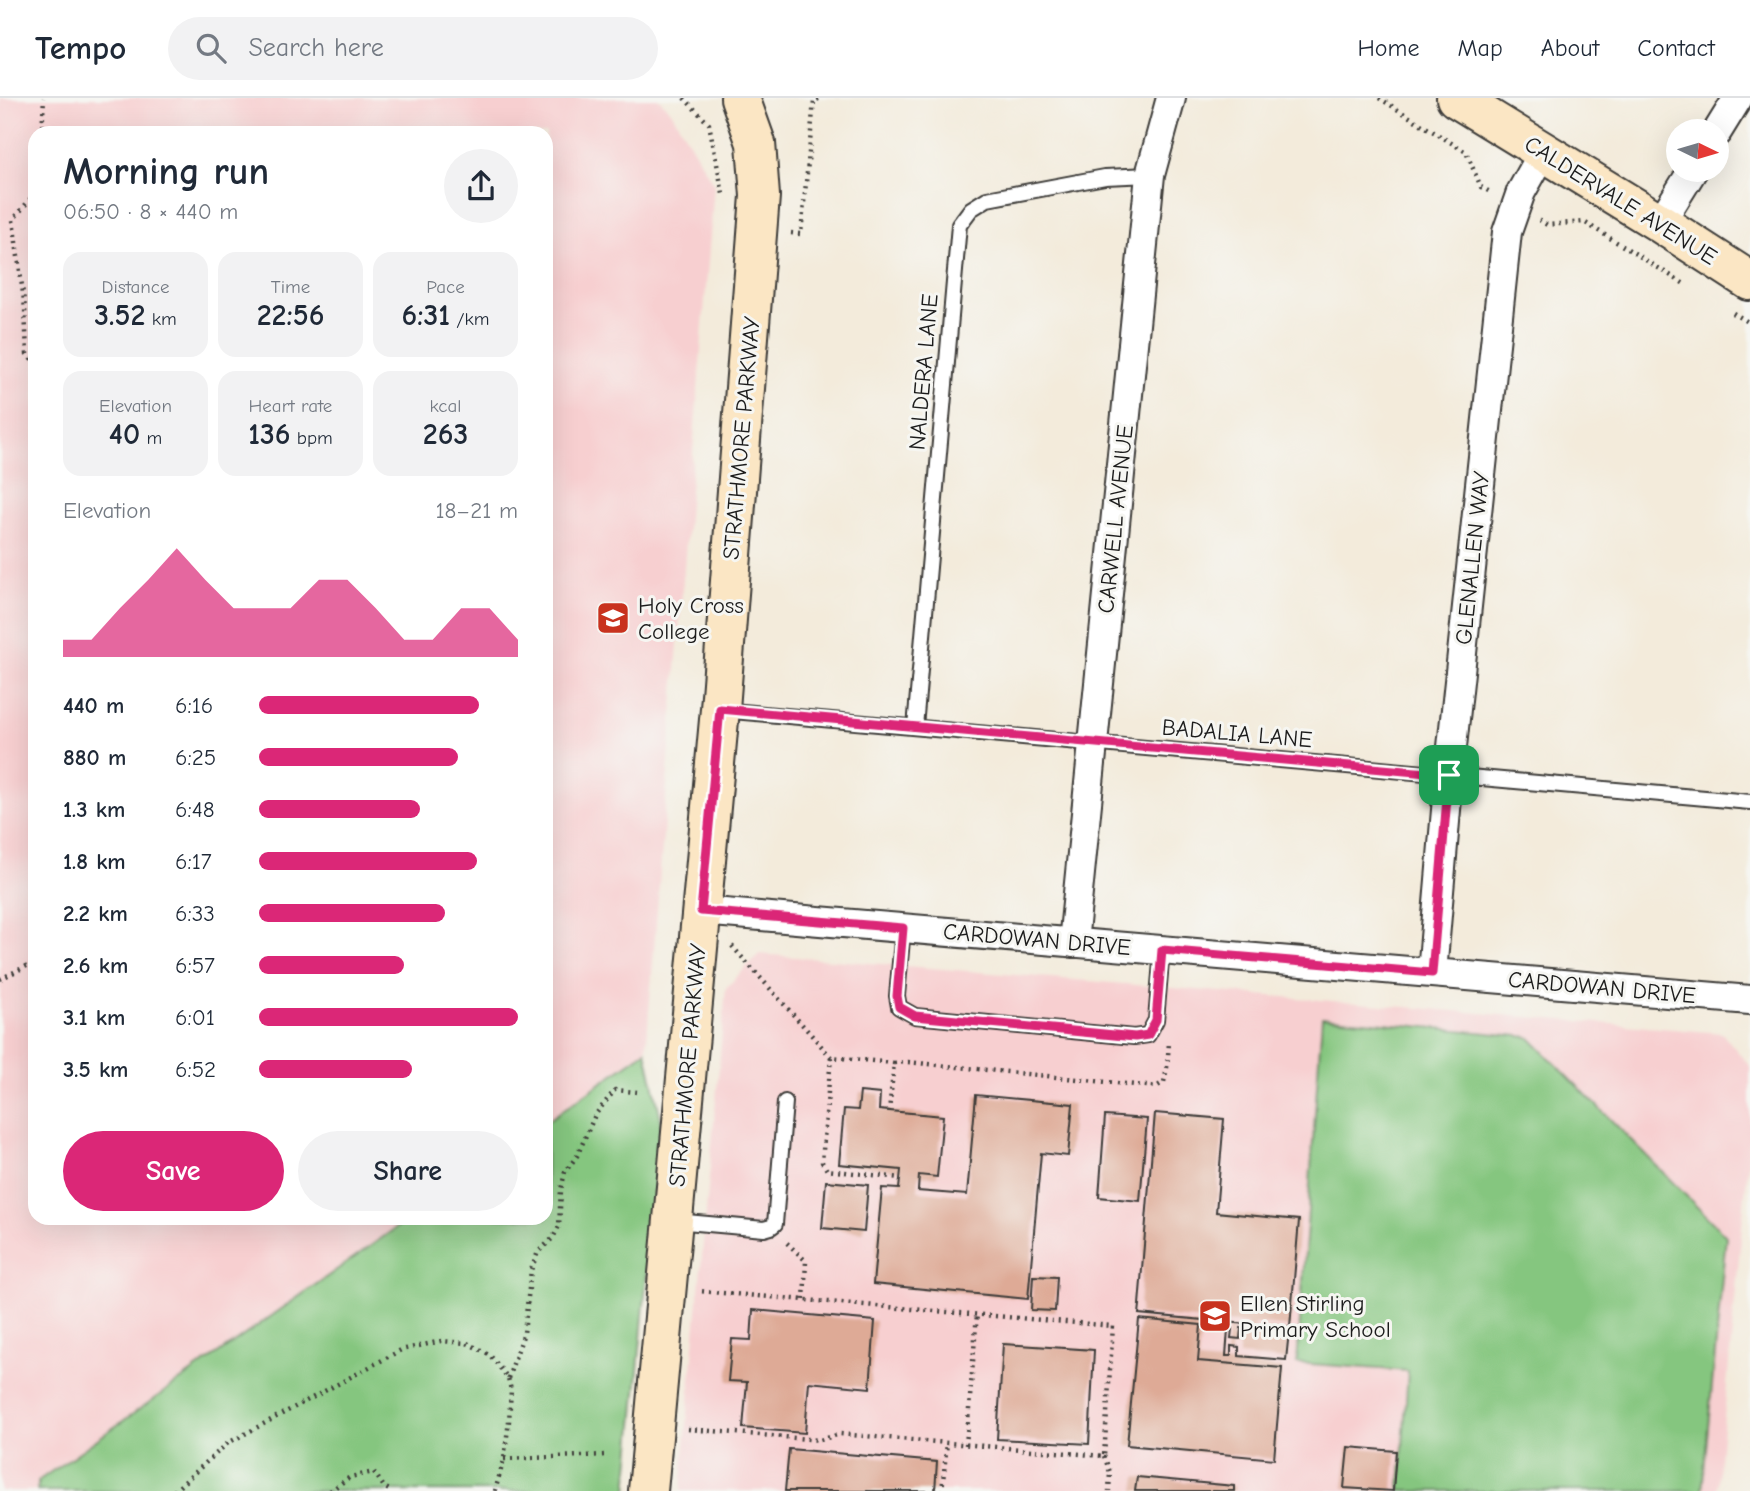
<!DOCTYPE html>
<html lang="en">
<head>
<meta charset="utf-8">
<style>
  body { margin:0; font-family:"Comic Neue",sans-serif; background:#f2f2f3; color:#1f2937; height:100vh; display:flex; flex-direction:column; font-size:26px; white-space:nowrap }
  * { box-sizing:border-box; margin:0 }
  p { font-size:23px; color:#747a83 }
  .icon { flex:none; width:38px; height:38px; fill:none; stroke:currentColor; stroke-width:2; stroke-linecap:round; stroke-linejoin:round }
  .map { position:relative; flex:1; overflow:hidden }
  .panel { position:absolute; left:28px; top:28px; width:525px; height:1099px; display:flex; flex-direction:column; background:#fff; border-radius:21px; box-shadow:0 7px 28px #0002 }
  .panel>* { flex:none }
  .needle { width:46px; rotate:95deg }
  .tools { position:absolute; left:1666px; top:21px; display:grid; gap:14px }
  .tools a { display:grid; place-items:center; width:63px; height:63px; border-radius:50%; background:#fff; box-shadow:0 7px 28px #0002; font-size:35px }
  .pin { position:absolute; display:grid; place-items:center; width:60px; height:60px; color:#fff; margin:-30px; border-radius:14px; box-shadow:0 4px 10px #0006 }
  .round { display:grid; place-items:center; flex:none; width:74px; height:74px; border-radius:37px; background:#f2f2f3 }
  .overview { display:flex; align-items:center; justify-content:space-between; height:119px; padding:0 35px }
  h1 { font-size:38px; font-weight:600; line-height:52px }
  .metrics { display:grid; grid-template-columns:repeat(3,1fr); gap:10px; height:119px; padding:7px 35px }
  .metrics div { display:grid; align-content:center; border-radius:18px; background:#f2f2f3; text-align:center }
  .metrics b { font-size:30px; font-weight:600 }
  .metrics small { font-size:19px; font-weight:400 }
  .metrics p { font-size:19px }
  .chart { height:196px; padding:14px 35px }
  .chart p { display:flex; justify-content:space-between }
  .chart svg { width:100%; height:126px; margin-top:7px; fill:#db2777; opacity:.7 }
  .cta { display:flex; gap:14px; margin-top:auto; padding:14px 35px }
  .cta a { flex:1; height:80px; border-radius:42px; background:#db2777; color:#fff; font-size:28px; font-weight:600; line-height:80px; text-align:center }
  .cta a+a { background:#f2f2f3; color:#1f2937 }
  ul { padding:0 35px; list-style:none; font-size:23px }
  li { display:grid; grid-template-columns:112px 84px 1fr; align-items:center; height:52px }
  li i { height:18px; border-radius:9px; background:#db2777 }
  header { display:flex; align-items:center; gap:42px; box-sizing:border-box; height:98px; padding:0 35px; background:#fff; border-bottom:2px solid #e0e1e3 }
  header strong { font-size:33px }
  nav { display:flex; gap:38px; margin-inline-start:auto; font-size:24px }
  .search { width:490px; height:63px; background:#f2f2f3; display:flex; align-items:center; gap:18px; box-sizing:border-box; padding:0 24px; border-radius:38px; color:#747a83; font-size:26px }
  .map>svg:first-child { display:block }
</style>
</head>
<body>
<header>
<strong>Tempo</strong>
<div class="search"><svg class="icon" aria-label="search" viewBox="0 0 24 24"><circle cx="10" cy="10" r="6"/><path d="M15 15l6 6"/></svg>Search here</div>
<nav><a>Home</a><a>Map</a><a>About</a><a>Contact</a></nav>
</header>
<div class="map">
<svg width="1750" height="1393" viewBox="0 0 1750 1393">
  <rect width="100%" height="100%" fill="#f6f6f2"/>
  <filter id="ink" filterUnits="userSpaceOnUse"><feTurbulence type="fractalNoise" baseFrequency=".0143" numOctaves="2"/><feDisplacementMap in="SourceGraphic" scale="14" xChannelSelector="R" yChannelSelector="G"/><feConvolveMatrix kernelMatrix="1 2 1 2 8 2 1 2 1" color-interpolation-filters="sRGB"/></filter>
  <filter id="wash" filterUnits="userSpaceOnUse"><feTurbulence type="fractalNoise" baseFrequency=".00686" numOctaves="4" result="noise"/><feDisplacementMap in="SourceGraphic" scale="28" xChannelSelector="R" yChannelSelector="G"/><feGaussianBlur stdDeviation="1.57" result="paint"/><feColorMatrix in="noise" values="0 0 0 0 0 0 0 0 0 0 0 0 0 0 0 0 0 1.4 0 .05"/><feComposite in="paint" operator="in"/></filter>
  <g filter="url(#wash)">
    <rect width="100%" height="100%" fill="#f3ebdb"/>
    <path fill="#f7cfd0" d="M0,0H658L671,13L714,87L646,953L546,1024V35H35V1120H410L38,1383L37,1393H0Z
      M759,856L1722,935L1750,968V1043L1717,1393H681L726,890Z"/>
    <path fill="#85c67f" stroke="#50714e" stroke-width="2" d="M1322,919L1529,939L1726,1138L1702,1393H1400L1408,1273L1297,1265Z
      M646,953L661,1021L627,1393H37L38,1383L410,1120H546V1024Z"/>
    <g id="blocks">
      <path fill="#deaa96" d="M860,994L880,996L879,1012L943,1018L937,1079L919,1077L918,1093L967,1097L976,997L1073,1006L1068,1058L1041,1055L1028,1201L873,1186L882,1090L899,1091L901,1072L839,1066L844,1011L858,1012Z
        M1155,1015L1224,1021L1216,1114L1299,1122L1290,1229L1255,1226L1254,1230L1289,1233L1286,1262L1239,1258V1249L1231,1248V1258H1226L1228,1231H1232L1231,1240L1240,1241L1241,1230L1246,1231L1247,1226L1139,1216L1140,1207H1139Z
        M1105,1018L1147,1021L1140,1103L1099,1099Z
        M826,1083L868,1087L864,1134L822,1130Z
        M1033,1178L1057,1179L1055,1213L1031,1212Z
        M753,1212L875,1223L870,1290L809,1284L805,1335L743,1330L747,1284L728,1283L732,1241L751,1242Z
        M1139,1221L1201,1227L1198,1263L1282,1270L1274,1361L1127,1347Z
        M1003,1246L1094,1252L1089,1346L997,1341Z
        M1348,1349L1396,1353L1393,1393L1344,1390Z
        M789,1351L937,1364L935,1393H785Z
        M1137,1379L1234,1388V1393H1135Z"/>
    </g>
  </g>
  <g filter="url(#ink)">
    <use href="#blocks" fill-opacity="0" stroke="#3c3b39" stroke-width="2"/>
    <g fill="none" stroke-linecap="round" stroke-linejoin="round">
      <defs>
        <path id="lane" d="M721,612L1750,704
          M915,629L959,127L971,111L987,101L1105,79L1150,77
          M903,830L897,898L899,909L915,918L1134,939L1148,937L1156,922L1162,852
          M675,1123L764,1131L771,1129L775,1126L785,1004"/>
        <path id="street" d="M1717,34L1738,0
          M1660,125L1693,72
          M701,813L1750,902
          M1073,845L1150,77L1171,0
          M1432,875L1449,677L1507,134L1521,94L1544,53"/>
        <path id="secondary" d="M1456,0L1660,125L1750,183
          M648,1393L720,611L760,98L756,45L740,0"/>
      </defs>
      <use href="#lane" stroke="#3c3b39" stroke-width="18"/>
      <use href="#street" stroke="#3c3b39" stroke-width="32"/>
      <use href="#secondary" stroke="#3c3b39" stroke-width="42"/>
      <path stroke="#3c3b39" stroke-width="4.5" stroke-dasharray="2 5" stroke-linecap="butt" d="M684,0L709,26L723,96
        M1379,0L1466,54L1481,89L1492,95
        M42,35L44,0
        M35,95L13,122L25,210L27,256L35,266
        M1539,122L1547,127L1584,124L1686,187
        M791,135L801,136L814,3L821,0
        M1733,215L1750,225
        M732,848L831,959L894,965L889,1013
        M0,881L35,864
        M831,959L822,1064L827,1072L900,1080
        M894,965L908,964L1156,989L1164,984L1167,970L1169,945
        M787,1145L806,1163L804,1202
        M508,1280L524,1235L531,1172L538,1154L553,1140L559,1128L561,1092L565,1074L577,1058L595,1017L615,992L637,994
        M688,1331L820,1342L840,1336L1104,1358L1113,1228L699,1193
        M966,1347L977,1216
        M1104,1358L1110,1374L1109,1393
        M504,1361L606,1357
        M174,1393L228,1345L401,1252L441,1243L467,1245L489,1256L508,1280L511,1292L509,1323L504,1361L495,1393
        M330,1393L350,1379L374,1374L384,1389L391,1393
        M942,1393L947,1345"/>
      <use href="#lane" stroke="#fff" stroke-width="14"/>
      <use href="#street" stroke="#fff" stroke-width="28"/>
      <use href="#secondary" stroke="#fbe6c4" stroke-width="38"/>
    </g>
  </g>
  <g fill="none" stroke-linecap="round" stroke-linejoin="round" filter="url(#ink)">
    <defs>
      <path id="route" d="M720,611L1449,677L1432,875L1162,852L1156,922L1148,937L1135,939L915,918L899,909L897,898L903,830L701,813Z"/>
    </defs>
    <use href="#route" stroke="#fff" stroke-width="14"/>
    <use href="#route" stroke="#db2777" stroke-width="9"/>
  </g>
  <defs>
    <symbol id="school-square" viewBox="-11 -11 22 22"><rect x="-9" y="-9" width="18" height="18" rx="4" fill="#c8321e" stroke="#f6f6f2"/><path d="M0-5L7-2L0 1L-7-2ZM-4 1L0 2.5L4 1V4Q0 6-4 4Z" fill="#fff"/></symbol>
  </defs>
  <g fill-rule="evenodd">
    <use href="#school-square" x="594" y="501" width="38" height="38"/>
    <use href="#school-square" x="1196" y="1199" width="38" height="38"/>
  </g>
  <g text-anchor="middle" stroke-width="6" stroke-linejoin="round" paint-order="stroke">
    <g font-size="23" fill="#1c1c1c" stroke="#f6f6f2">
      <text transform="translate(1621 102) rotate(32)" y="8">CALDERVALE AVENUE</text>
      <text transform="translate(923 274) rotate(-85)" y="8">NALDERA LANE</text>
      <text transform="translate(741 340) rotate(-85)" y="8">STRATHMORE PARKWAY</text>
      <text transform="translate(1115 421) rotate(-84)" y="8">CARWELL AVENUE</text>
      <text transform="translate(1472 460) rotate(-84)" y="8">GLENALLEN WAY</text>
      <text transform="translate(1237 635) rotate(5)" y="8">BADALIA LANE</text>
      <text transform="translate(1037 841) rotate(5)" y="8">CARDOWAN DRIVE</text>
      <text transform="translate(1602 889) rotate(5)" y="8">CARDOWAN DRIVE</text>
      <text transform="translate(687 967) rotate(-85)" y="8">STRATHMORE PARKWAY</text>
    </g>
    <g font-size="23" fill="#1c1c1c" stroke="#f6f6f2" text-anchor="start">
      <text x="638" y="515">Holy Cross<tspan x="638" dy="26">College</tspan></text>
      <text x="1240" y="1213">Ellen Stirling<tspan x="1240" dy="26">Primary School</tspan></text>
    </g>
  </g>
</svg>
<div class="tools">
<a><svg class="needle" viewBox="-14 -14 28 28"><path d="M0-13l5 13h-10z" fill="#e53935"/><path d="M0 13l5-13h-10z" fill="#747a83"/></svg></a>
</div>
<div class="pin" style="left:1449px;top:677px;background:#1e9e55"><svg class="icon" aria-label="arrive" viewBox="0 0 24 24"><path d="M6 21V4h12l-3 4 3 4H6"/></svg></div>
<section class="panel">
<div class="overview"><div><h1>Morning run</h1><p>06:50 · 8 × 440 m</p></div><a class="round"><svg class="icon" aria-label="share" viewBox="0 0 24 24"><path d="M12 15V3M7 8l5-5 5 5M5 13v7h14v-7"/></svg></a></div>
<div class="metrics">
<div><p>Distance</p><b>3.52<small> km</small></b></div>
<div><p>Time</p><b>22:56</b></div>
<div><p>Pace</p><b>6:31<small> /km</small></b></div>
</div>
<div class="metrics">
<div><p>Elevation</p><b>40<small> m</small></b></div>
<div><p>Heart rate</p><b>136<small> bpm</small></b></div>
<div><p>kcal</p><b>263</b></div>
</div>
<div class="chart"><p><span>Elevation</span>18–21 m</p>
<svg viewBox="0 0 160 44" preserveAspectRatio="none"><path d="M0 44V38L10 38L20 27L30 17L40 6L50 17L60 27L70 27L80 27L90 17L100 17L110 27L120 38L130 38L140 27L150 27L160 38V44z"/></svg>
</div>
<ul>
<li><b>440 m</b>6:16<i style="width:85%"></i></li>
<li><b>880 m</b>6:25<i style="width:77%"></i></li>
<li><b>1.3 km</b>6:48<i style="width:62%"></i></li>
<li><b>1.8 km</b>6:17<i style="width:84%"></i></li>
<li><b>2.2 km</b>6:33<i style="width:72%"></i></li>
<li><b>2.6 km</b>6:57<i style="width:56%"></i></li>
<li><b>3.1 km</b>6:01<i style="width:100%"></i></li>
<li><b>3.5 km</b>6:52<i style="width:59%"></i></li>
</ul>
<div class="cta"><a>Save</a><a>Share</a></div>
</section>
</div>
</body>
</html>
